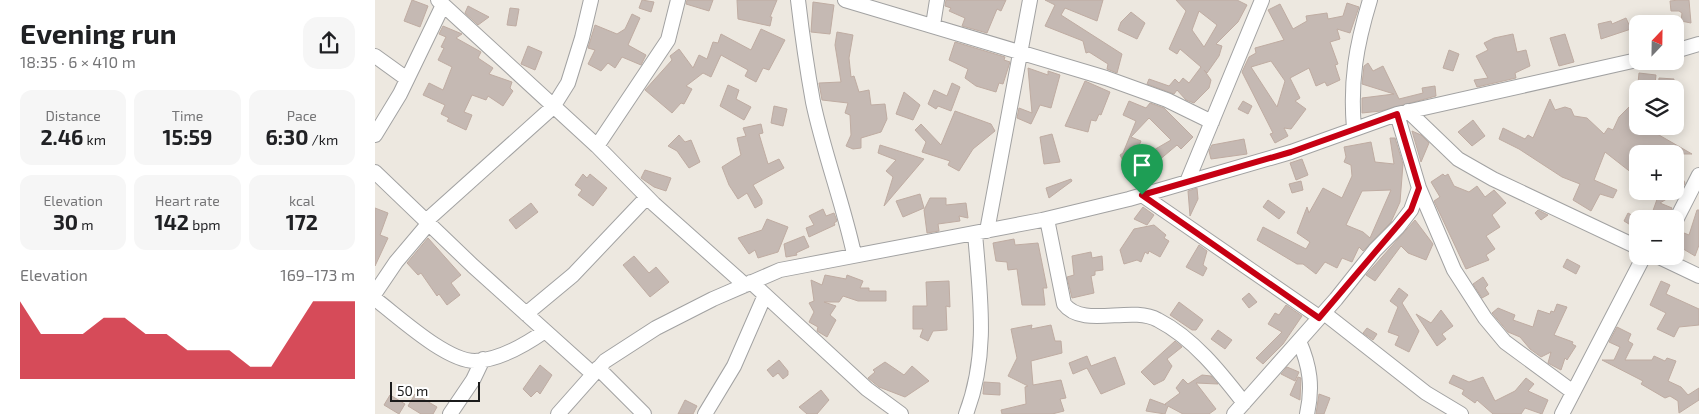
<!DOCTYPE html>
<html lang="en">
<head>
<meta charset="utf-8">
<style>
  body { margin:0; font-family:"Exo 2",sans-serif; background:#f6f6f6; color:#202124; height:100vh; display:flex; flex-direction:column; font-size:19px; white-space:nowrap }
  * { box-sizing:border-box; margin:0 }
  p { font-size:16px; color:#757577 }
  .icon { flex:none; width:28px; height:28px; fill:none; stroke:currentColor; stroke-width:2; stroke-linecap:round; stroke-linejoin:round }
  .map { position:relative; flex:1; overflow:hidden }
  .panel { display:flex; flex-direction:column; background:#fff; width:375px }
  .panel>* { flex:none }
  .needle { width:32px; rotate:22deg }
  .controls { position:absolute; left:1254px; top:15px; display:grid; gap:10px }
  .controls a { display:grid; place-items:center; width:55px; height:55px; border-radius:10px; background:#fff; box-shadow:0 2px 12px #0003; font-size:25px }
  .scale { position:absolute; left:15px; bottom:12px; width:90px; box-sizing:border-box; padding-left:5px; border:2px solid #1b1b1b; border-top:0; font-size:14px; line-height:18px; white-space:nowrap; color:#1b1b1b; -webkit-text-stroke:4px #fff; paint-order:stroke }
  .pin { position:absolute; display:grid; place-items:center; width:42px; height:42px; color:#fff; margin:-51px -21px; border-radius:50% 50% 50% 0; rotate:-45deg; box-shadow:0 0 5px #0007 }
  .pin .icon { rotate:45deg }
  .round { display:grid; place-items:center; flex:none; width:52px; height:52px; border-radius:15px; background:#f6f6f6 }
  .summary { display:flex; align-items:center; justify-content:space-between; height:85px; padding:0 20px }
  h1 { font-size:28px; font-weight:700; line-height:38px }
  .figures { display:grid; grid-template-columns:repeat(3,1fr); gap:8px; height:85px; padding:5px 20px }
  .figures div { display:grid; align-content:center; border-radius:12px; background:#f6f6f6; text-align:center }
  .figures b { font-size:21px; font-weight:700 }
  .figures small { font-size:14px; font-weight:400 }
  .figures p { font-size:14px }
  .chart { height:140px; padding:10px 20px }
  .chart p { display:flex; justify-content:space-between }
  .chart svg { width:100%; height:90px; margin-top:5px; fill:#c60013; opacity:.7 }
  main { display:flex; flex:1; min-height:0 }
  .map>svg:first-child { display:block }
</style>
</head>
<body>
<main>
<section class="panel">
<div class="summary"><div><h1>Evening run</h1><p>18:35 · 6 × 410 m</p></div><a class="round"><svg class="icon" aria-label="share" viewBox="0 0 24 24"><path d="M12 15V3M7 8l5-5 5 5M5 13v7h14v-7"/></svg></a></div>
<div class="figures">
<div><p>Distance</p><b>2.46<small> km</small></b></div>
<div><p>Time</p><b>15:59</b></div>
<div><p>Pace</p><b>6:30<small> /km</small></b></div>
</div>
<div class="figures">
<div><p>Elevation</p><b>30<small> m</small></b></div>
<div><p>Heart rate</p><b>142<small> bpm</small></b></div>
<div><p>kcal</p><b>172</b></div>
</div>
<div class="chart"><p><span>Elevation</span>169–173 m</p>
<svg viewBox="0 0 160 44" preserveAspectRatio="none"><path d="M0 44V6L10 22L20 22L30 22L40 14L50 14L60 22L70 22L80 30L90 30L100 30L110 38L120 38L130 22L140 6L150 6L160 6V44z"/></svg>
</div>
</section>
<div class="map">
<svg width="1324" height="414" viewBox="0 0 1324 414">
  <rect width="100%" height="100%" fill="#ede8e0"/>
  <path fill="#c5b9b3" stroke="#bfaca2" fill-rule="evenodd" d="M37,0L53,6L45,27L29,21Z
    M267,0L279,2L276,12L264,8Z
    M312,0H338L334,11L311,4Z
    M362,0H402L395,17H397L395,26L363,19Z
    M571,0H631L626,11L622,9L612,33L587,26L590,18L574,11L576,8L570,6Z
    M670,0H728L722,21L690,8L686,15L747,54L742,73L732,69L733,64L714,52L711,53L708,41L670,26L680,5Z
    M801,0H862L872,5L863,22L841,44L847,46L844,56L832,73L829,70L836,80L834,88L819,103L811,100L802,90L799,94L772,84L774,79L794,86L800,79L804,83L808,78L814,83L826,67L805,49L802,54L794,49L811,11ZM824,11L842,25L829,47L817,30Z
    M1304,0H1314L1316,23L1306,21L1307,13L1304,11H1296L1295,1Z
    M438,2L459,5L455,34L436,32Z
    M972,3L984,7L975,33L962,29L965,39L955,42L963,64L960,65L965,80L952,86L950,82L941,86L934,68L915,78L925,98L920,101L931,109L916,129L909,128L913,136L900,143L895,134L898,133L867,72L874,57L881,53L880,48L909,40L893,10L905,4L918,29L932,21L931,16L952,13L953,19L968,16ZM896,61L910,81L902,107L876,67Z
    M93,6L114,17L103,25L90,13Z
    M135,8L144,9L141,26L132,25Z
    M756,12L770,23L762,39L743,30L746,22Z
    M257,14L265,18L253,45L271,55L266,65L247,57L240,68L233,63L226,71L213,64L220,50L213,48L220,25L242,34L250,29Z
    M1251,18L1256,29L1226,39L1223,24L1236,21L1237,24Z
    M68,26L87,34L81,38L106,52L103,58L118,68L114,74L137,82L135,88L138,91L128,106L113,96L111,100L97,95L89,112L97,115L91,130L72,121L74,118L66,114L70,105L48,95L54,83L68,90L77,67L63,60L69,48L66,47L71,37L64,34Z
    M386,29L410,40L394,70L388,68L381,82L370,76L373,70L346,55L336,77L328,73L311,86L317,89L309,104L306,103L297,113L270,90L297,60L295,56L304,49L318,68L324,55L332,59L338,42L343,43L346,34L376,50Z
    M462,32L478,35L474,58L476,77L479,76L484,92L494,90L496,105L510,104L512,119L506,132L486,138V148L478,149L471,146L476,135L475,115L470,113L473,103L447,100L444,83L466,82L460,45Z
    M1138,34L1142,52L1151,50L1155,66L1140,73L1141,78L1102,87L1099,80L1113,78L1101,56L1113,50L1109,43L1119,38Z
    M1190,34L1199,62L1184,66L1175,38Z
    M580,42L630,57L629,60L635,62L628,84L624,83L621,92L601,86L590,78L593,69L574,60Z
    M153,46L167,52L160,70L146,64Z
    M1074,50L1084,54L1078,71L1068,68Z
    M993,63L998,71L1008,66L1024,99L1048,93L1047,88L1060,86L1061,96L1006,111L987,113V98L1019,94L987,84L989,66Z
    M653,68L673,75V71L685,75L676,108L665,105L656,124L642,118L644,108L657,113Z
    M1264,73L1281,75L1280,84L1263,83Z
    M1284,78L1299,79L1298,89H1283Z
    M710,81L735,92L726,115L724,114L721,121L716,120L713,132L690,126Z
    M577,83L585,87L576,111L563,106L561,109L553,104L559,90L572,96Z
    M353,85L364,90L361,99L376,107L369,120L345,106Z
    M529,92L545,105L538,120L521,114Z
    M1175,99L1180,110L1190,107L1196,109L1199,116L1212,118L1229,134L1233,128L1238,130L1244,117L1255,106L1262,114V126H1276L1277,131L1317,154H1262V177L1230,152L1219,180L1242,190L1238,198L1225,194L1216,211L1198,200L1205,184L1187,177L1144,149L1124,139L1128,128L1150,139L1153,135L1158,138Z
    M754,101L771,108L775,103L789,108L818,137L806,149L802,145L783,161L777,151L796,140L774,118L756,137L766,141L753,171L745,155L748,153L761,121L748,115Z
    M868,101L877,106L873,114L863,109Z
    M399,106L412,109L408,126L396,123Z
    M580,111L616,124L620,131L598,149L584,171L573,165L575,161L547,152L551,142L540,130L546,124L566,145Z
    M1098,120L1110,136L1097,146L1083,132Z
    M386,124L388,133L384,134L393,164L404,159L409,168L378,185L387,200V204L380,208L372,193L363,199L354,185L347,167L366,155L362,138L371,136L368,128Z
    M1037,131L1046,135L1054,143L1046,162Z
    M677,134L685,162L669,164L665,137Z
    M304,135L310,142L316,140L325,162L314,168L302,151L293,146Z
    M1015,138H1020L1028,164L1025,202L1016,222L988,251L984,247L977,262L967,258L962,268L950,262L941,274L928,264H922L882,240L888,227L931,249L935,242L922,233L932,207L934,213L948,188L967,198L977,176L976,165L969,162L971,157L969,147L996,142L1000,162L1019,164ZM1016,190L995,238L988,232L971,225L987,191Z
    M869,139L872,154L836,159L834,151L837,145Z
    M505,145L549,159L509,206L518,177L511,171L521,160L503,153Z
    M927,159L933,175L921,180L915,163Z
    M270,170L296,178L291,191L279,187L266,178Z
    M208,174L212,178L215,174L232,188L218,206L203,195L207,190L200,185Z
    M1068,174L1070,176L1073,174L1079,186L1094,192L1102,186L1110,197L1119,190L1131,203L1117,215L1125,227L1111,236L1120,249L1111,255L1114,260L1091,269L1059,201L1065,197L1056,182Z
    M1307,177L1310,183L1306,191L1300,181Z
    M696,179L697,181L674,198L671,188Z
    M926,181L928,190L917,193L914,184Z
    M822,188L823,199L815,216L813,191Z
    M1285,191H1305L1285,203L1297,208L1292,219H1275Z
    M545,194L549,208L528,217L521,201Z
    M555,198H571V205L591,203L593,218L584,216L585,221L563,224L564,231L552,233L549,210Z
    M893,200L910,212L904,219L888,207Z
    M156,203L163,212L141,229L134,220Z
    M768,207L779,215L772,225L759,219Z
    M0,208L13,213L5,235L13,238L0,266Z
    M448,209L451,216L459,213L462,221L459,223L460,225L434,237L431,228L439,225L434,216Z
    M1163,210L1173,215L1166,220L1160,213Z
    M1322,210H1324V245L1320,256L1300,244V240L1304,231L1314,235Z
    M1253,213L1262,218V229L1249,221Z
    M392,219L413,227L403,252L383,258L380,250L374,254L363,238L387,230Z
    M1040,220L1058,244L1051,260L1033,253L1026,246L1000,281L991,275Z
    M779,225L791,235L789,238L794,241L785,257L774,251L773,254L770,252L766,262L762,260L749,264L745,250L759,229Z
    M429,236L434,247L421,253L422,255L411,257L409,244Z
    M53,238L86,275L76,283L85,295L72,305L64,294L62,296L46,273L43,275L32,263Z
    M639,239L640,245L663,243L672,288H668L670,305H647L642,269L633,270L632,262L621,261L618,243Z
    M824,245L832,251L828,265L832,268L828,276L811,267Z
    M716,252L717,258L727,256L728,270L720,271V275L716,276L719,293L697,298L692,277L699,275L697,256Z
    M259,256L274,273L281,267L294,282L275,297L248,265Z
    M1192,259L1205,266L1201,274L1188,267Z
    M450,275L471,279L472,275L488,281L485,288H494V291H511V301H483L468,296L464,302H449L461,306L455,315L461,320L452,337L442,331L443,327L434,322L439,312L434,303L439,301L436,280L447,285Z
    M1108,277L1113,285L1110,288L1114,294L1107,298L1098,284Z
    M574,281L575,307L571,306L572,330L558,331L553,341L545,337L548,329H538V306H552L551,282Z
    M1286,281L1295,285L1291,294L1324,309V325L1304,327L1299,337L1282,329L1291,313L1275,305Z
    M1024,288L1033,295L1027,303L1044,331L1034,352L1020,345L1024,336L1013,332L1023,307L1015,301Z
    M874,293L882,302L874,308L867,299Z
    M804,302L828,320L821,330H817L795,315Z
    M1182,304L1192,307L1179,335L1198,342L1197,344L1201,346L1192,360L1190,358L1186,370L1173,363L1176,352L1166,357L1155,349L1145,337L1133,332L1117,313L1123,308L1140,315L1138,320L1158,327L1163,310L1175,314L1176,311L1179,312Z
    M911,305L927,316L908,344L888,364L881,358L907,332L893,324L900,313L904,315Z
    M1066,310L1078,326L1067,334L1071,339L1062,346L1041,314L1056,323Z
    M657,325L656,329L676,325L680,341H686L687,353L656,361L658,385L686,380L691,398L685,399L689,411L677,414H627L626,410L651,404L650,387L653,386L633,376L642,358L636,329Z
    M1242,327L1256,334L1253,341L1258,344L1250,360H1277L1279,356L1290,361L1292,358L1301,361L1293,381L1306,387L1313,395L1324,388V400L1304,413L1303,401L1295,396L1290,398L1266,384L1268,381L1227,360H1239L1245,347L1234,342Z
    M992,328L1002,334L998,340L988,333Z
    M843,330L857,340L850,349L836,339Z
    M800,341L807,347L792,359L797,366L789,380L779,385L766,372Z
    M712,356L716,366L740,357L750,384L726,394L712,368L698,374L694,363Z
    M404,360L413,371V375L408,379L403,373L398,377L392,370Z
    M510,362L529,375L537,366L554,381L530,397L504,387L493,378L500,372L498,370Z
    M165,365L177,375L165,394L162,391L156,397L148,389Z
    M912,367L924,372L920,381L906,374Z
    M827,375L836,376L843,384L821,383L841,409L834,414H808L793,406L790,414L771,411L775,399L791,405L790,404L805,393L801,388L808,379L813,384Z
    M1078,375L1094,382L1108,377L1120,401L1140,391L1151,378L1159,384L1153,391L1173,400L1167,414L1150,408L1146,414H1118L1102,400L1100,403L1087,394L1089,390L1074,383Z
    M923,377L926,378L925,400L915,395Z
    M609,382L625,383V395L608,394Z
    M446,390L454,400L442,414H432L424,407Z
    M40,394L62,407L58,414H46L33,406Z
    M944,394L955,398L949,414H941Z
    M15,395L30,404L24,414L9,405Z
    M310,400L322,406L318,414H303Z"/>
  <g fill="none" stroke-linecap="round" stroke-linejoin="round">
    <defs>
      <path id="minor" d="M63,0L222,146L279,204L370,285
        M423,0C427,34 432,69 438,102C449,154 468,203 479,254
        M470,0L731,78L792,100L837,122
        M558,25L562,0
        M1300,51L1324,44
        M0,56L32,79
        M1033,111L1083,159L1118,179L1262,247
        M1022,114L1044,188L1079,270L1110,318L1130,342L1198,392
        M979,129C975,81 981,46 995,0
        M0,135L25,94L68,5
        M222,146L293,40L303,0
        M0,172L98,266L218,374
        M812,182L887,0
        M767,195L944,317
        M672,219L689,304C708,329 756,305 783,320C818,338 845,372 869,403
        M51,221L178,107L193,83L207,38L216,0
        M1300,222L1324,175
        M612,231L655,0
        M1282,256L1324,276
        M376,282L492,389L526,414
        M0,293L21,262L54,223
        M0,299C24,317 71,361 100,361C125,360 150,345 170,331
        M949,313L1051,393L1086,414
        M151,314L198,275L272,197
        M924,341C935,366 938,387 932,414
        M223,368L269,414
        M75,414L98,380L108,359
        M183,414L230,361L281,328L338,299L405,270L667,220L754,199L916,152L1022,114L1262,60
        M330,414L359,366L390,295
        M591,414C614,354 605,296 600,233
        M859,414L961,299L1000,250L1023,227L1036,210L1044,188
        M1187,414L1269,256"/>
    </defs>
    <use href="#minor" stroke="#a2a2a2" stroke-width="16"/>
    <use href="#minor" stroke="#fff" stroke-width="14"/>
  </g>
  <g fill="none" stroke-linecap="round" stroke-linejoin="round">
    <defs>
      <path id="route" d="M1022,114L1044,188L1036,210L944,318L767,195L916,152Z"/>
    </defs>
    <use href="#route" stroke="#fff" stroke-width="10"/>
    <use href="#route" stroke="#c60013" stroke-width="6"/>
  </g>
</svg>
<div class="controls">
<a><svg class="needle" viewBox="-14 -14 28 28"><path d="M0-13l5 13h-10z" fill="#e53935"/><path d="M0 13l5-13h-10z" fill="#757577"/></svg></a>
<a><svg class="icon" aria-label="layers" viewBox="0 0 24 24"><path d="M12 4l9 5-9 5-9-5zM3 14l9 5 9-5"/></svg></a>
<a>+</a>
<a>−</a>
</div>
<div class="scale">50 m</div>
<div class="pin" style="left:767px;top:195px;background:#1e9e55"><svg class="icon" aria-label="arrive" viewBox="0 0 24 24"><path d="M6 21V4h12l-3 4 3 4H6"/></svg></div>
</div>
</main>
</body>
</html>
